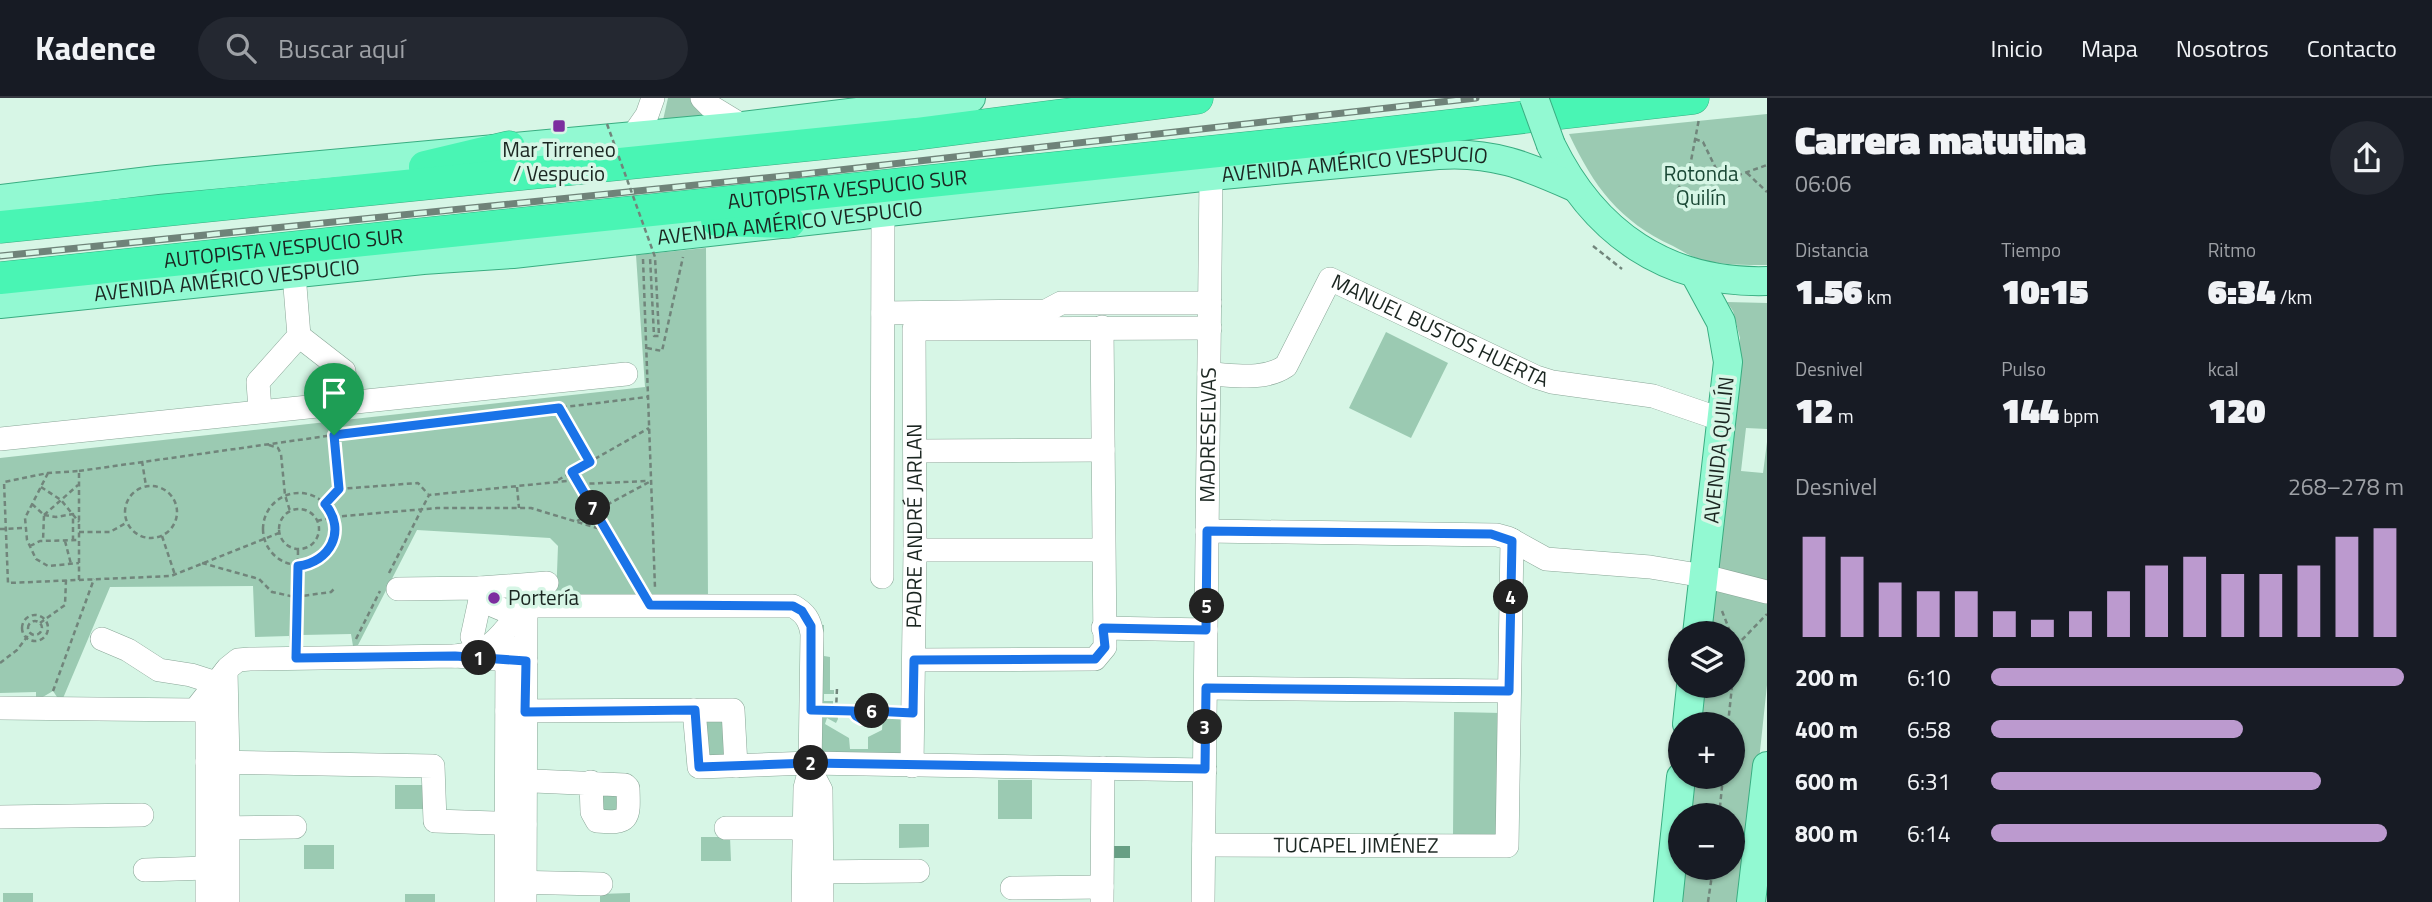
<!DOCTYPE html>
<html lang="es">
<head>
<meta charset="utf-8">
<style>
  body { margin:0; font-family:"Titillium Web",sans-serif; background:#242831; color:#f1f3f6; height:100vh; display:flex; flex-direction:column; font-size:26px; white-space:nowrap }
  * { box-sizing:border-box; margin:0 }
  p { font-size:23px; color:#9ea1a6 }
  .icon { flex:none; width:38px; height:38px; fill:none; stroke:currentColor; stroke-width:2; stroke-linecap:round; stroke-linejoin:round }
  .map { position:relative; flex:1; overflow:hidden }
  .side { display:flex; flex-direction:column; background:#171b24; width:665px }
  .side>* { flex:none }
  .buttons { position:absolute; left:1668px; top:523px; display:grid; gap:14px }
  .buttons a { display:grid; place-items:center; width:77px; height:77px; border-radius:50%; background:#171b24; box-shadow:0 2px 5px #0004; font-size:35px }
  .pin { position:absolute; display:grid; place-items:center; width:60px; height:60px; color:#fff; margin:-72px -30px; border-radius:50% 50% 50% 0; rotate:-45deg; box-shadow:0 0 7px #0007 }
  .pin .icon { rotate:45deg }
  .km { position:absolute; width:35px; height:35px; margin:-18px; border-radius:50%; background:#222; color:#fff; font-size:19px; line-height:35px; text-align:center }
  .round { display:grid; place-items:center; flex:none; width:74px; height:74px; border-radius:37px; background:#242831 }
  .head { display:flex; align-items:center; justify-content:space-between; height:119px; padding:0 28px }
  h1 { font-size:38px; font-weight:800; line-height:52px }
  .figures { display:grid; grid-template-columns:repeat(3,1fr); gap:10px; height:119px; padding:7px 28px }
  .figures div { display:grid; align-content:center }
  .figures b { font-size:35px; font-weight:800 }
  .figures small { font-size:19px; font-weight:400 }
  .figures p { font-size:19px }
  .chart { height:196px; padding:14px 28px }
  .chart p { display:flex; justify-content:space-between }
  .chart svg { width:100%; height:126px; margin-top:7px; stroke:#bc9acf; stroke-width:6 }
  ul { padding:0 28px; list-style:none; font-size:23px }
  li { display:grid; grid-template-columns:112px 84px 1fr; align-items:center; height:52px }
  li i { height:18px; border-radius:9px; background:#bc9acf }
  header { display:flex; align-items:center; gap:42px; box-sizing:border-box; height:98px; padding:0 35px; background:#171b24; border-bottom:2px solid #363941 }
  header strong { font-size:33px }
  nav { display:flex; gap:38px; margin-inline-start:auto; font-size:24px }
  .search { width:490px; height:63px; background:#242831; display:flex; align-items:center; gap:18px; box-sizing:border-box; padding:0 24px; border-radius:38px; color:#9ea1a6; font-size:26px }
  main { display:flex; flex:1; min-height:0 }
  .map>svg:first-child { display:block }
</style>
</head>
<body>
<header>
<strong>Kadence</strong>
<div class="search"><svg class="icon" aria-label="search" viewBox="0 0 24 24"><circle cx="10" cy="10" r="6"/><path d="M15 15l6 6"/></svg>Buscar aquí</div>
<nav><a>Inicio</a><a>Mapa</a><a>Nosotros</a><a>Contacto</a></nav>
</header>
<main>
<div class="map">
<svg width="1767" height="804" viewBox="0 0 1767 804">
  <rect width="100%" height="100%" fill="#d7f6e6"/>
  <path fill="#9bcab2" d="M668,0H690L708,17L663,22Z
    M1767,16V167C1745,167 1724,167 1702,162C1692,159 1682,153 1673,148C1619,123 1594,89 1569,36Z
    M706,150L708,501H556L558,448L550,440L417,432L358,547L353,548L351,536L302,537L301,549H290L289,538L255,539L253,488L110,489L61,605L53,593L36,603V594L0,595V360L645,289L636,157Z
    M1727,204L1767,205V331L1746,330L1741,373L1763,375L1767,344V587L1744,804H1676L1681,770H1732V718L1687,717L1691,679H1732V626H1697L1701,588H1732V536L1707,535L1740,240L1733,213Z
    M1386,234L1448,265L1411,340L1349,310Z
    M818,527H824V558L830,559V592H834V596H824V603H833V611H818Z
    M1454,614L1502,615L1501,737H1453Z
    M818,615H837L838,621L836,625L827,620L825,626L849,640L850,651H868V639L882,632L883,616H900V660L818,659Z
    M702,623H730V662H702Z
    M998,682H1032V721H998Z
    M395,687H425V711H395Z
    M628,691V715H599L598,692Z
    M899,726H929V749L899,750Z
    M701,739H730L731,763H701Z
    M304,747H334V771H304Z
    M3,795H33V804H3Z
    M630,795V804H600V796Z
    M405,796H435V804H405Z"/>
  <path fill="#679f84" d="M1114,748H1130V760H1114Z"/>
  <g fill="none" stroke-linecap="round" stroke-linejoin="round">
    <defs>
      <g id="minor">
        <path d="M702,0L710,8L743,28"/>
        <path d="M631,40L647,17L653,0"/>
        <path d="M883,215L1046,213L1061,205H1210"/>
        <path d="M299,238L344,273L348,303"/>
        <path id="s1" d="M1209,276C1235,277 1264,283 1286,268L1330,181L1536,279L1552,284L1653,298L1723,322"/>
        <path d="M260,312L258,284L299,238L294,176"/>
        <path d="M0,341L626,276"/>
        <path d="M915,353L1103,352"/>
        <path d="M1207,433L1497,437L1508,440L1546,461L1650,469L1704,478L1767,494"/>
        <path d="M915,452H1103"/>
        <path d="M882,479L883,115"/>
        <path d="M480,490L547,485"/>
        <path d="M398,491L480,490V502L518,518"/>
        <path d="M1103,530L1206,532"/>
        <path d="M472,539L480,502"/>
        <path d="M102,541L128,552L159,572L191,577L216,585"/>
        <path d="M455,558C466,556 477,556 487,549C505,538 513,515 533,508H793C805,515 810,522 812,536L810,671L805,690L803,804"/>
        <path d="M914,562L1095,561L1105,549L1102,229"/>
        <path d="M226,573L228,665V804"/>
        <path d="M1206,590L1509,593"/>
        <path d="M0,610L195,612L228,570L238,562L250,561L455,558L526,563"/>
        <path d="M694,612L699,669L810,665L1205,672"/>
        <path d="M507,613L733,612L736,668"/>
        <path d="M207,664L433,668L435,723L525,726"/>
        <path id="s2" d="M912,668L915,452L914,231L1210,230"/>
        <path d="M810,671L821,692L822,804"/>
        <path d="M511,682L625,687L628,690C629,721 630,726 597,723L592,714L591,684"/>
        <path d="M0,719L142,717"/>
        <path d="M214,730L295,729"/>
        <path d="M726,730H804"/>
        <path id="s3" d="M1204,747L1507,748L1512,442"/>
        <path d="M145,772L207,770"/>
        <path d="M806,774L918,773"/>
        <path d="M509,784L601,786"/>
        <path d="M1012,790L1102,789"/>
        <path d="M207,804V611"/>
        <path d="M506,804L507,547"/>
        <path d="M525,804L526,511"/>
        <path d="M1102,804L1103,670"/>
        <path id="s4" d="M1203,804L1211,78"/>
      </g>
      <g id="major">
        <path d="M1551,47C1594,135 1667,186 1767,183"/>
        <path d="M0,101L157,82L743,28L971,0"/>
        <path d="M1695,176L1721,224L1728,264L1697,536"/>
        <path id="s5" d="M0,206L423,162L513,156L1211,78L1438,57C1492,53 1527,68 1574,89"/>
        <path d="M1687,626L1691,588"/>
        <path d="M1668,804L1681,679"/>
        <path d="M1751,804L1767,668"/>
      </g>
      <g id="highway">
        <path d="M425,69L509,49"/>
        <path d="M717,122L789,124"/>
        <path d="M0,129L916,36L1197,0"/>
        <path id="s6" d="M0,180L1333,41L1693,0"/>
      </g>
    </defs>
    <use href="#minor" stroke="#89a697" stroke-width="24"/>
    <use href="#major" stroke="#39ad81" stroke-width="30"/>
    <use href="#highway" stroke="#39ad81" stroke-width="33"/>
    <path stroke="#71857b" stroke-width="2.5" stroke-dasharray="5 3.5" stroke-linecap="butt" d="M1695,41L1703,44L1722,83L1767,67
      M1747,75L1767,94
      M1674,100L1690,68L1699,21
      M1593,148L1622,171
      M643,161L655,490
      M647,250L662,253L683,159
      M559,310L590,364
      M334,337L647,299
      M269,347L278,350L281,356L285,397L290,413
      M142,363L146,388
      M79,373L334,337L339,391L325,406
      M572,374L640,489
      M48,375L25,420L27,442L36,461L48,468L79,465
      M558,382L649,330
      M581,386L648,383
      M125 414a26 26 0 1 1 52 0a26 26 0 1 1-52 0Z
      M41,389L61,402L79,424
      M517,389L519,410
      M339,391L418,385L428,396
      M263 431a36 36 0 1 1 72 0a36 36 0 1 1-72 0Z
      M32,406L44,417L43,443
      M279 431a20 20 0 1 1 40 0a20 20 0 1 1-40 0Z
      M44,417L56,419L73,416V443
      M44,417L78,387
      M317,423L333,419L437,410H531L607,433
      M577,423L651,383
      M0,431L25,430
      M79,434H110L126,425
      M162,438L175,477
      M65,443L71,466
      M30,448L40,443L79,442
      M202,465L259,481L272,494L295,499L331,494L335,490
      M389,475L429,397L577,382
      M79,482V373L48,375L4,384L8,485L171,478L279,435
      M1722,513L1731,536
      M22 530a13 13 0 1 1 26 0a13 13 0 1 1-26 0Z
      M28 530a7 7 0 1 1 14 0a7 7 0 1 1-14 0Z
      M40,525L65,507L66,482
      M1732,539L1736,548L1732,584
      M356,541L380,493
      M297,542L298,451
      M1736,548L1767,516
      M0,565L17,552L30,535
      M53,593L94,481
      M853 612a9 9 0 1 1 18 0a9 9 0 1 1-18 0Z
      M828,613H853
      M836,613L837,590
      M839,613L841,621
      M872,613L896,614
      M877,623L879,620V613
      M1728,626L1732,588
      M1719,718L1723,679
      M1708,804L1713,770"/>
    <use href="#minor" stroke="#fff" stroke-width="23"/>
    <use href="#major" stroke="#92f9d2" stroke-width="28"/>
    <use href="#highway" stroke="#49f5b4" stroke-width="32"/>
    <defs>
      <path id="rail" d="M0,158L804,76L1476,0"/>
    </defs>
    <use href="#rail" stroke="#6f8379" stroke-width="7"/>
    <use href="#rail" stroke="#d7f6e6" stroke-width="4.5" stroke-dasharray="13" stroke-linecap="butt"/>
    <defs>
      <path id="major-bridge" d="M1534,0L1551,47"/>
    </defs>
    <use href="#major-bridge" stroke="#39ad81" stroke-width="30" stroke-linecap="butt"/>
    <path stroke="#71857b" stroke-width="2.5" stroke-dasharray="5 3.5" stroke-linecap="butt" d="M607,26L655,159L659,238H654L650,159"/>
    <use href="#major-bridge" stroke="#92f9d2" stroke-width="28"/>
  </g>
  <g fill="none" stroke-linecap="round" stroke-linejoin="round">
    <defs>
      <path id="route" d="M559,310L590,364L572,374L650,507L793,508L802,513L811,528V612L853,613L856,618L861,621L869,618L872,613L913,615L914,562L1095,561L1105,549L1103,530L1206,532L1207,433L1491,436L1512,443L1509,593L1206,590L1205,671L810,665L699,669L695,612L525,614L526,563L455,558L296,560L298,468C330,464 347,433 325,406L339,391L334,337Z"/>
    </defs>
    <use href="#route" stroke="#fff" stroke-width="14"/>
    <use href="#route" stroke="#1a73e8" stroke-width="9"/>
  </g>
  <g fill="#7c2e9f" stroke="#d7f6e6" stroke-width="2.5">
    <rect x="552" y="21" width="14" height="14" rx="3.5"/>
    <circle cx="494" cy="500" r="7"/>
  </g>
  <g text-anchor="middle" stroke-width="7" stroke-linejoin="round" paint-order="stroke">
    <g font-size="21" fill="#1b2621" stroke="#d7f6e6">
      <text x="559" y="59">Mar Tirreneo<tspan x="559" dy="24">/ Vespucio</tspan></text>
      <text x="508" y="507" text-anchor="start">Portería</text>
    </g>
    <g font-size="21" fill="#1b2621" stroke="#d7f6e6">
      <text dy="7" stroke="none"><textPath href="#s5" startOffset="1362">AVENIDA AMÉRICO VESPUCIO</textPath></text>
      <text dy="7" stroke="none"><textPath href="#s6" startOffset="852">AUTOPISTA VESPUCIO SUR</textPath></text>
      <text dy="7" stroke="none"><textPath href="#s5" startOffset="794">AVENIDA AMÉRICO VESPUCIO</textPath></text>
      <text dy="7" stroke="none"><textPath href="#s6" startOffset="285">AUTOPISTA VESPUCIO SUR</textPath></text>
      <text dy="7" stroke="none"><textPath href="#s5" startOffset="228">AVENIDA AMÉRICO VESPUCIO</textPath></text>
      <text dy="7" stroke="none"><textPath href="#s1" startOffset="298">MANUEL BUSTOS HUERTA</textPath></text>
      <text dy="7" stroke="none"><textPath href="#s4" startOffset="467">MADRESELVAS</textPath></text>
      <text transform="translate(1719 352) rotate(-84)" y="7">AVENIDA QUILÍN</text>
      <text dy="7" stroke="none"><textPath href="#s2" startOffset="240">PADRE ANDRÉ JARLAN</textPath></text>
      <text dy="7" stroke="none"><textPath href="#s3" startOffset="152">TUCAPEL JIMÉNEZ</textPath></text>
    </g>
    <g font-size="21" fill="#1a4835" stroke="#d7f6e6">
      <text x="1701" y="83">Rotonda<tspan x="1701" dy="24">Quilín</tspan></text>
    </g>
  </g>
</svg>
<div class="buttons">
<a><svg class="icon" aria-label="layers" viewBox="0 0 24 24"><path d="M12 4l9 5-9 5-9-5zM3 14l9 5 9-5"/></svg></a>
<a>+</a>
<a>−</a>
</div>
<div class="pin" style="left:334px;top:337px;background:#1e9e55"><svg class="icon" aria-label="arrive" viewBox="0 0 24 24"><path d="M6 21V4h12l-3 4 3 4H6"/></svg></div>
<b class="km" style="left:479px;top:560px">1</b>
<b class="km" style="left:811px;top:665px">2</b>
<b class="km" style="left:1205px;top:629px">3</b>
<b class="km" style="left:1511px;top:499px">4</b>
<b class="km" style="left:1207px;top:508px">5</b>
<b class="km" style="left:872px;top:613px">6</b>
<b class="km" style="left:593px;top:410px">7</b>
</div>
<section class="side">
<div class="head"><div><h1>Carrera matutina</h1><p>06:06</p></div><a class="round"><svg class="icon" aria-label="share" viewBox="0 0 24 24"><path d="M12 15V3M7 8l5-5 5 5M5 13v7h14v-7"/></svg></a></div>
<div class="figures">
<div><p>Distancia</p><b>1.56<small> km</small></b></div>
<div><p>Tiempo</p><b>10:15</b></div>
<div><p>Ritmo</p><b>6:34<small> /km</small></b></div>
</div>
<div class="figures">
<div><p>Desnivel</p><b>12<small> m</small></b></div>
<div><p>Pulso</p><b>144<small> bpm</small></b></div>
<div><p>kcal</p><b>120</b></div>
</div>
<div class="chart"><p><span>Desnivel</span>268–278 m</p>
<svg viewBox="0 0 160 44" preserveAspectRatio="none"><path d="M5 44V9M15 44V16M25 44V25M35 44V28M45 44V28M55 44V35M65 44V38M75 44V35M85 44V28M95 44V19M105 44V16M115 44V22M125 44V22M135 44V19M145 44V9M155 44V6"/></svg>
</div>
<ul>
<li><b>200 m</b>6:10<i style="width:100%"></i></li>
<li><b>400 m</b>6:58<i style="width:61%"></i></li>
<li><b>600 m</b>6:31<i style="width:80%"></i></li>
<li><b>800 m</b>6:14<i style="width:96%"></i></li>
</ul>
</section>
</main>
</body>
</html>
